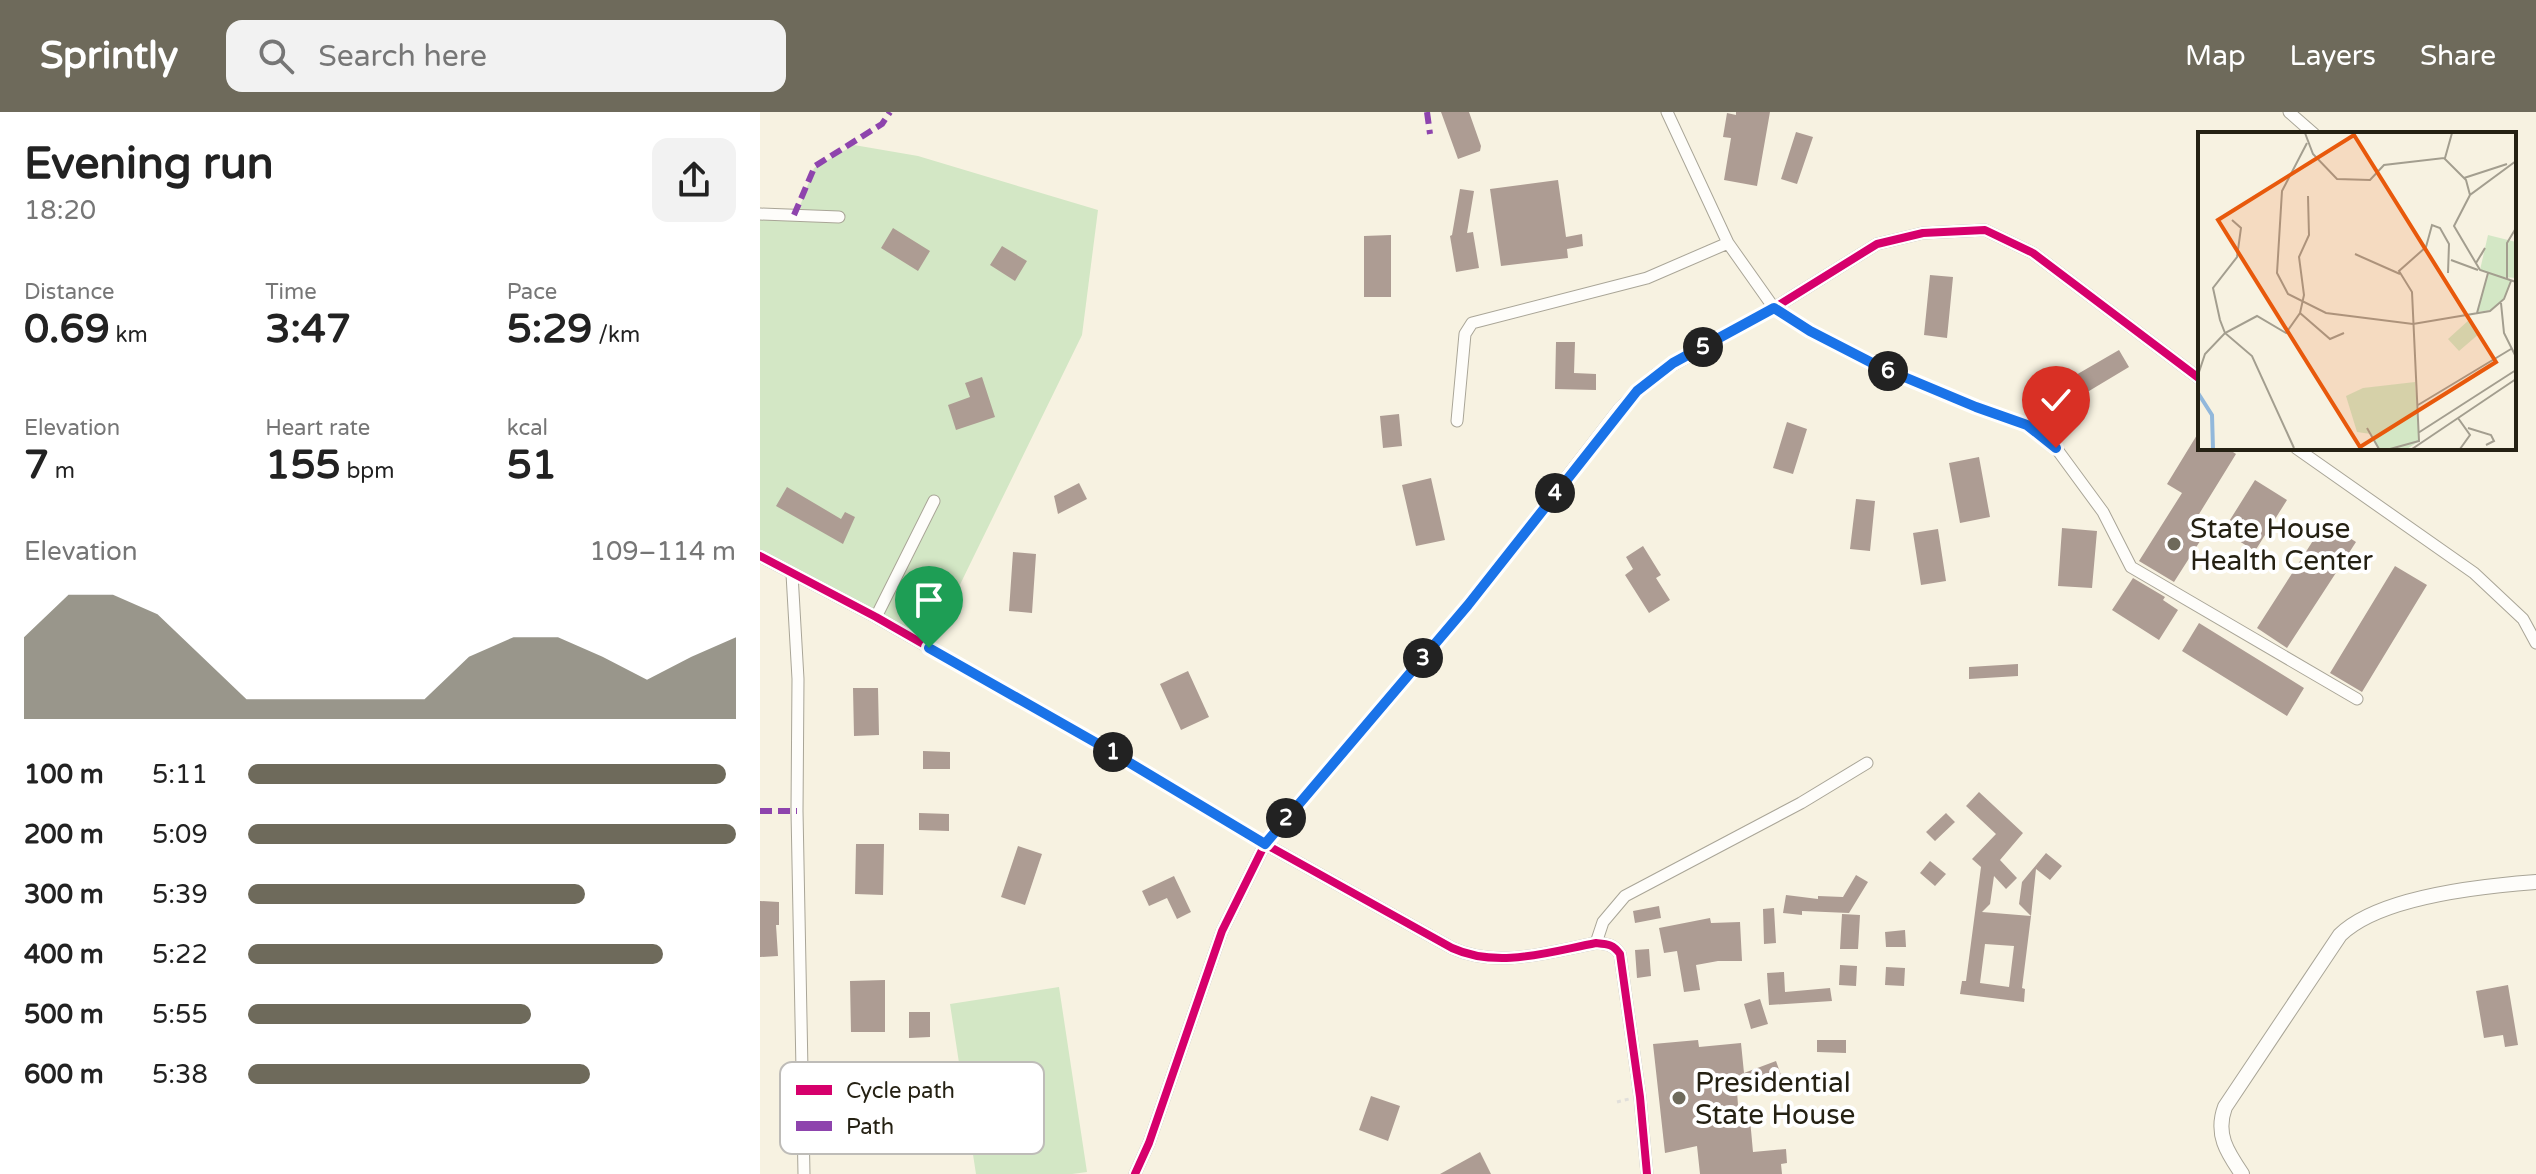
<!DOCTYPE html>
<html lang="en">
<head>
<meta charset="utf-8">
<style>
  body { margin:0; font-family:"Varela Round",sans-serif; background:#f2f2f2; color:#222; height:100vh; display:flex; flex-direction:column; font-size:30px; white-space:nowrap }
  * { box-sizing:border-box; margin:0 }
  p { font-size:26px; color:#767676 }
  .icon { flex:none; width:44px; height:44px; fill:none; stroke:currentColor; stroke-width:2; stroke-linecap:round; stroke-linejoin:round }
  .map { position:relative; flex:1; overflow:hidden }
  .side { display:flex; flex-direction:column; background:#fff; width:760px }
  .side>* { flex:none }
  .pin { position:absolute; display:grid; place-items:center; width:68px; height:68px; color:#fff; margin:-82px -34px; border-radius:50% 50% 50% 0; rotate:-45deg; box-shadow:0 0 8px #0007 }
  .pin .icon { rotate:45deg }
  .km { position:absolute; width:40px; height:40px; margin:-20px; border-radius:50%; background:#222; color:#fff; font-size:22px; line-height:40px; text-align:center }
  .round { display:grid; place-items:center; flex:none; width:84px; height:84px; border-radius:16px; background:#f2f2f2 }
  .head { display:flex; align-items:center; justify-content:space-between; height:136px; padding:0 24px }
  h1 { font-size:44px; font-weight:700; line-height:60px }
  .stats { display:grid; grid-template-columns:repeat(3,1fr); gap:12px; height:136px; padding:8px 24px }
  .stats div { display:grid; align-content:center }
  .stats b { font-size:40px; font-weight:700 }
  .stats small { font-size:22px; font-weight:400 }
  .stats p { font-size:22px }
  .chart { height:224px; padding:16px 24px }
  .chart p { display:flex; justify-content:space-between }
  .chart svg { width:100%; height:144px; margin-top:8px; fill:#6e6a5b; opacity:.7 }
  ul { padding:0 24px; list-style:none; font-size:26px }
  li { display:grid; grid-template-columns:128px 96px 1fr; align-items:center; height:60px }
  li i { height:20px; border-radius:10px; background:#6e6a5b }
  header { display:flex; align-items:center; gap:48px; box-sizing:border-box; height:112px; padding:0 40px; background:#6e6a5b; color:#fff }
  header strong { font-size:38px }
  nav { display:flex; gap:44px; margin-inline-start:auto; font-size:28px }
  .search { width:560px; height:72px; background:#f2f2f2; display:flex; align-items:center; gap:20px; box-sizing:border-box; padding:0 28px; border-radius:16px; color:#767676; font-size:30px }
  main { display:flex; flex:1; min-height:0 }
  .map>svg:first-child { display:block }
</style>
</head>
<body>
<header>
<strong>Sprintly</strong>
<div class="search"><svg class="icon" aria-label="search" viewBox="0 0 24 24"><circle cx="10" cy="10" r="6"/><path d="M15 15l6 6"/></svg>Search here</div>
<nav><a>Map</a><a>Layers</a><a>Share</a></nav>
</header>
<main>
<section class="side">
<div class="head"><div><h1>Evening run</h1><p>18:20</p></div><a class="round"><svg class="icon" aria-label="share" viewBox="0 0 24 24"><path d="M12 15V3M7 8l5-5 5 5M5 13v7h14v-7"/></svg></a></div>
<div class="stats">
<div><p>Distance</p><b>0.69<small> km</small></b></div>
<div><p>Time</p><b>3:47</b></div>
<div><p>Pace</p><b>5:29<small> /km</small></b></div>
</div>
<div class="stats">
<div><p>Elevation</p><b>7<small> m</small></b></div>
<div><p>Heart rate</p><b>155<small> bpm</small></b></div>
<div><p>kcal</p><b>51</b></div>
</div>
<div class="chart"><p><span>Elevation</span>109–114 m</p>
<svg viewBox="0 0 160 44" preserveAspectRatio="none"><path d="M0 44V19L10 6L20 6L30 12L40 25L50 38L60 38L70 38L80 38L90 38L100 25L110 19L120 19L130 25L140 32L150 25L160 19V44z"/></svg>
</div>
<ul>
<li><b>100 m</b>5:11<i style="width:98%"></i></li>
<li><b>200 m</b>5:09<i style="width:100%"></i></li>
<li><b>300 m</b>5:39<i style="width:69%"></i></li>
<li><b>400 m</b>5:22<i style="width:85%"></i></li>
<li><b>500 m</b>5:55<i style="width:58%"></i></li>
<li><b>600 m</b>5:38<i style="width:70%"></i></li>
</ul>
</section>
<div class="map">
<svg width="1776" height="1062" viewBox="0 0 1776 1062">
  <rect width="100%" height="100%" fill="#f7f2e1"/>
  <path fill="#d3e7c5" d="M94,33L158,44L338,98L322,223L169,536L0,441V104L36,105L54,56Z
    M299,875L327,1060L312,1062H216L190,892Z"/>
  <path fill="#ad9c93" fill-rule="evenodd" d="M681,0H709L721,34L720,39L698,47Z
    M976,0H1010L997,74L964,68L971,26L963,25L967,1L976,3Z
    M1036,20L1053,25L1037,72L1021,67Z
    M798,68L806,125L822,122L823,134L807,137L808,146L741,154L730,77Z
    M700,77L714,79L707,121L713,120L719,156L696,160L690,124L692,123Z
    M133,116L170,139L158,159L121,136Z
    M631,123V185H604V124Z
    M242,134L267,149L255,169L230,153Z
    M1170,163L1193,165L1187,226L1164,223Z
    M796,230H815L814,261L836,262V278L795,277Z
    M1359,238L1369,255L1319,285L1309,267Z
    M222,265L235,305L196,318L188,293L210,285L205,271Z
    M639,302L642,334L623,336L620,304Z
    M1027,310L1047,317L1033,362L1013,356Z
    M1440,318V336H1467L1476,342L1436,407L1449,415L1414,470L1379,449L1422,381L1407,372Z
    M1219,345L1230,405L1200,411L1189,351Z
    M671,366L685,428L656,434L642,373Z
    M1495,368L1527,388L1495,439L1463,419Z
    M319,371L327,387L298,402L294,384Z
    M27,375L81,407L85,400L95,405L83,432L16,394Z
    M1096,387L1115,389L1110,439L1090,437Z
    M1565,410L1596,430L1527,536L1497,516Z
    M1302,416L1337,419L1332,476L1298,474Z
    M1178,417L1186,469L1161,473L1153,421Z
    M883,434L901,463L896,466L910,488L889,501L865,463L873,457L866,445Z
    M253,440L276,442L272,501L249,499Z
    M1635,454L1667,473L1602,580L1570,561Z
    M1373,466L1405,485L1403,488L1418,498L1399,528L1352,498Z
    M1439,511L1544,576L1527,604L1422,539Z
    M1258,552V564L1209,567V555Z
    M428,559L449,605L421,618L400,572Z
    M93,576H118L119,623L94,624Z
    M163,639L190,640V657H163Z
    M1219,680L1263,721L1240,748L1257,766L1246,777L1234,764L1230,792L1222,800L1271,804L1262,876L1265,877L1264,890L1200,882L1202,869H1206L1221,755L1212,747L1236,722L1206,694ZM1225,832L1254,834L1249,875L1220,871Z
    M159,701L189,702V719L159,718Z
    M1186,701L1195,710L1175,729L1166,720Z
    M96,732H124L123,783L95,782Z
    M258,734L282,742L265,793L241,785Z
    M1286,741L1302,754L1290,768L1276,757L1271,804L1259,792L1262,770Z
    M1170,749L1186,762L1175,774L1160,761Z
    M1096,763L1108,770L1089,801L1042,799V803L1023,801L1026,783L1058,787V784L1083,785Z
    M414,764L431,800L417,807L407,786L389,794L382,779Z
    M0,789L19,790V813H16L18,844L0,845Z
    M899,794L901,806L875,811L873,799Z
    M1014,796L1016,831L1004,832L1003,797Z
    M1082,802L1100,803L1098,837H1080Z
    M950,806L951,811L980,810L982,849H958L936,853L940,878L924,880L917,839L904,841L899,816Z
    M1145,818L1146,835H1126L1125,820Z
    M889,837L891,864L877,866L875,838Z
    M1080,853L1097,854L1096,874L1079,873Z
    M1126,855L1145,856L1144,874L1125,873Z
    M1024,860L1025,880L1070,876L1072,889L1009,893L1007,861Z
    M125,868V920H91L90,869Z
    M1748,873L1758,933L1745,935L1743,923L1724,926L1716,879Z
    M1000,887L1008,912L991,917L984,892Z
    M149,900H170V925L149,926Z
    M938,928L939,935L981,931L984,961L1016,949L1021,963L977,979L979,1008L990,1007L993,1040L1026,1037L1027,1051L1021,1052L1022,1062H940L937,1034L905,1041L893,932Z
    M1057,928H1086V941L1057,940Z
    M139,949L140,971L115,973L117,996L94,998L92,970L84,971L83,953Z
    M611,984L640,994L628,1029L599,1018Z
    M720,1040L731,1062H680Z"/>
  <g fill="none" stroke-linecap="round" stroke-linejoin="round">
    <defs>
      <path id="minor" d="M907,0L968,131L1014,196L1050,219L1118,254L1216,295L1267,313L1296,336L1343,400L1371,455L1597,587
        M1529,0L1554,22
        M0,102L79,105
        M697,309L705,222L712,211L887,166L968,131
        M1536,336L1714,461L1763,507L1776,531
        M0,444L116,505L340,633L505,732L692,836C738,857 788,840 836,831C847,832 853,832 860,842L880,985L887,1062
        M32,462L38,567L37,699L44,1062
        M116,505L174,389
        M836,831L843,810L865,784L1041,691L1107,651
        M375,1062L389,1031L462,819L505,732L708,493L860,296L895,263L1014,196L1117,132L1163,121L1225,118L1273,141L1440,267"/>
      <path id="tertiary" d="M1482,1062C1467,1040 1455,1022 1465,995L1580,823C1619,785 1722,774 1776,770"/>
    </defs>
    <use href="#minor" stroke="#a9a597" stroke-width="13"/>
    <use href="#tertiary" stroke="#a9a597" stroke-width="16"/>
    <path stroke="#e1dfda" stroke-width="3" stroke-dasharray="4 4" stroke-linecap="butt" d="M857,990L869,987"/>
    <use href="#minor" stroke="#fefdfa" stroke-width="11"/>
    <use href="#tertiary" stroke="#fefdfa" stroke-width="14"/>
    <path stroke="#8e44ad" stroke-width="6" stroke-dasharray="12 6" stroke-linecap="butt" d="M667,0L670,22
      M34,103L55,54L122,12L130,0
      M0,699H37"/>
    <defs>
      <path id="cycleway" d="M0,444L116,505L340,633L505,732L692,836C738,857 788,840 836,831C847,832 853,832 860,842L880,985L887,1062
        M375,1062L389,1031L462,819L505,732L708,493L860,296L895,263L1014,196L1117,132L1163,121L1225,118L1273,141L1440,267"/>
    </defs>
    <use href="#cycleway" stroke="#fff" stroke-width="13"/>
    <use href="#cycleway" stroke="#d6006c" stroke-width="8"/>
  </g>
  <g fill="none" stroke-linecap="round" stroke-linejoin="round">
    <defs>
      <path id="route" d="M169,536L340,633L505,732L708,493L877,279L913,251L1014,196L1050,219L1118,254L1216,295L1267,313L1296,336"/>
    </defs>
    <use href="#route" stroke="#fff" stroke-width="16"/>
    <use href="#route" stroke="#1a73e8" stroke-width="10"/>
  </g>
  <g fill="#6e6a5b" stroke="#fff" stroke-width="3">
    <circle cx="1414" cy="432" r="8"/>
    <circle cx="919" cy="986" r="8"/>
  </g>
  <g text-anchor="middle" stroke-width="8" stroke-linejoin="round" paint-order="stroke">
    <g font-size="28" fill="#252113" stroke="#fff" text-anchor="start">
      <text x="1430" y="426">State House<tspan x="1430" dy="32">Health Center</tspan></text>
      <text x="935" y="980">Presidential<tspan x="935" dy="32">State House</tspan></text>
    </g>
  </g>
  <g transform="translate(1438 20)">
    <rect width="318" height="318" fill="#f7f2e1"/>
    <path d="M290,103L318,110V146L305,145L313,149L306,167L293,178L279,180L290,141L282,138ZM271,188L282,201L261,219L250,207ZM217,250L221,309L209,317H181L173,302L159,300L148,264L165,256Z" fill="#d3e7c5"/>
    <path fill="none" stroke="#92b8db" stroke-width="4" d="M0,261L14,283L15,317"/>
    <path fill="none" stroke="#a39e8f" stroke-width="2" d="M107,1L115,22L139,47L172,48L186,33L246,26L268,48L272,63M109,11L84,59L79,141L90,162L128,181L215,192L292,179L306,167L313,149M247,26L254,1M318,29L272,63L256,94L282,138L318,150M266,46L309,32M34,88L43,96L39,125L15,156L22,188L27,201L54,224L96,316M157,122L202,142M253,128L280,138M278,131L287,116L283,123M309,147V111L318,96M303,171L306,201L318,225M102,181L132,207L146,201M279,181L290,141M0,243L7,222L27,201L59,184L88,201L102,181L106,163L101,125L111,103L110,64M220,273L313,217M260,286L272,303L262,317M169,296L181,317M270,296L293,303L296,309L288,313M220,301L318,238M93,317H125M192,317L221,309L214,160L201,139L228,115L234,93L242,96L251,112L250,141M214,317L318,247"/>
    <path fill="#e8590c" fill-opacity="0.15" stroke="#e8590c" stroke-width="4" d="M156,3L298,230L162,315L20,88Z"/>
    <rect width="318" height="318" fill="none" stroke="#252113" stroke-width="4"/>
  </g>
  <rect x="20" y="950" width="264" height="92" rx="12" fill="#fff" stroke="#bebcb8" stroke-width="2"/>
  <rect x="36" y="973" width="36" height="10" fill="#d6006c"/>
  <rect x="36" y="1009" width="36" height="10" fill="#8e44ad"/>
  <g font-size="22" fill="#252113">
    <text x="86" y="986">Cycle path</text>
    <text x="86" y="1022">Path</text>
  </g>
</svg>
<div class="pin" style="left:169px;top:536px;background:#1e9e55"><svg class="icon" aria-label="arrive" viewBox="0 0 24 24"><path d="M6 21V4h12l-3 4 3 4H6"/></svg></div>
<div class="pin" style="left:1296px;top:336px;background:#d93025"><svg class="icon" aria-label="check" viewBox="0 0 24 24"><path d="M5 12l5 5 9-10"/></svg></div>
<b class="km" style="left:353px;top:640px">1</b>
<b class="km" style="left:526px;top:706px">2</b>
<b class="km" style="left:663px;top:546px">3</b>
<b class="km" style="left:795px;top:381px">4</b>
<b class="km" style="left:943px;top:235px">5</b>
<b class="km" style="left:1128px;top:259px">6</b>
</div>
</main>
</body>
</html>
